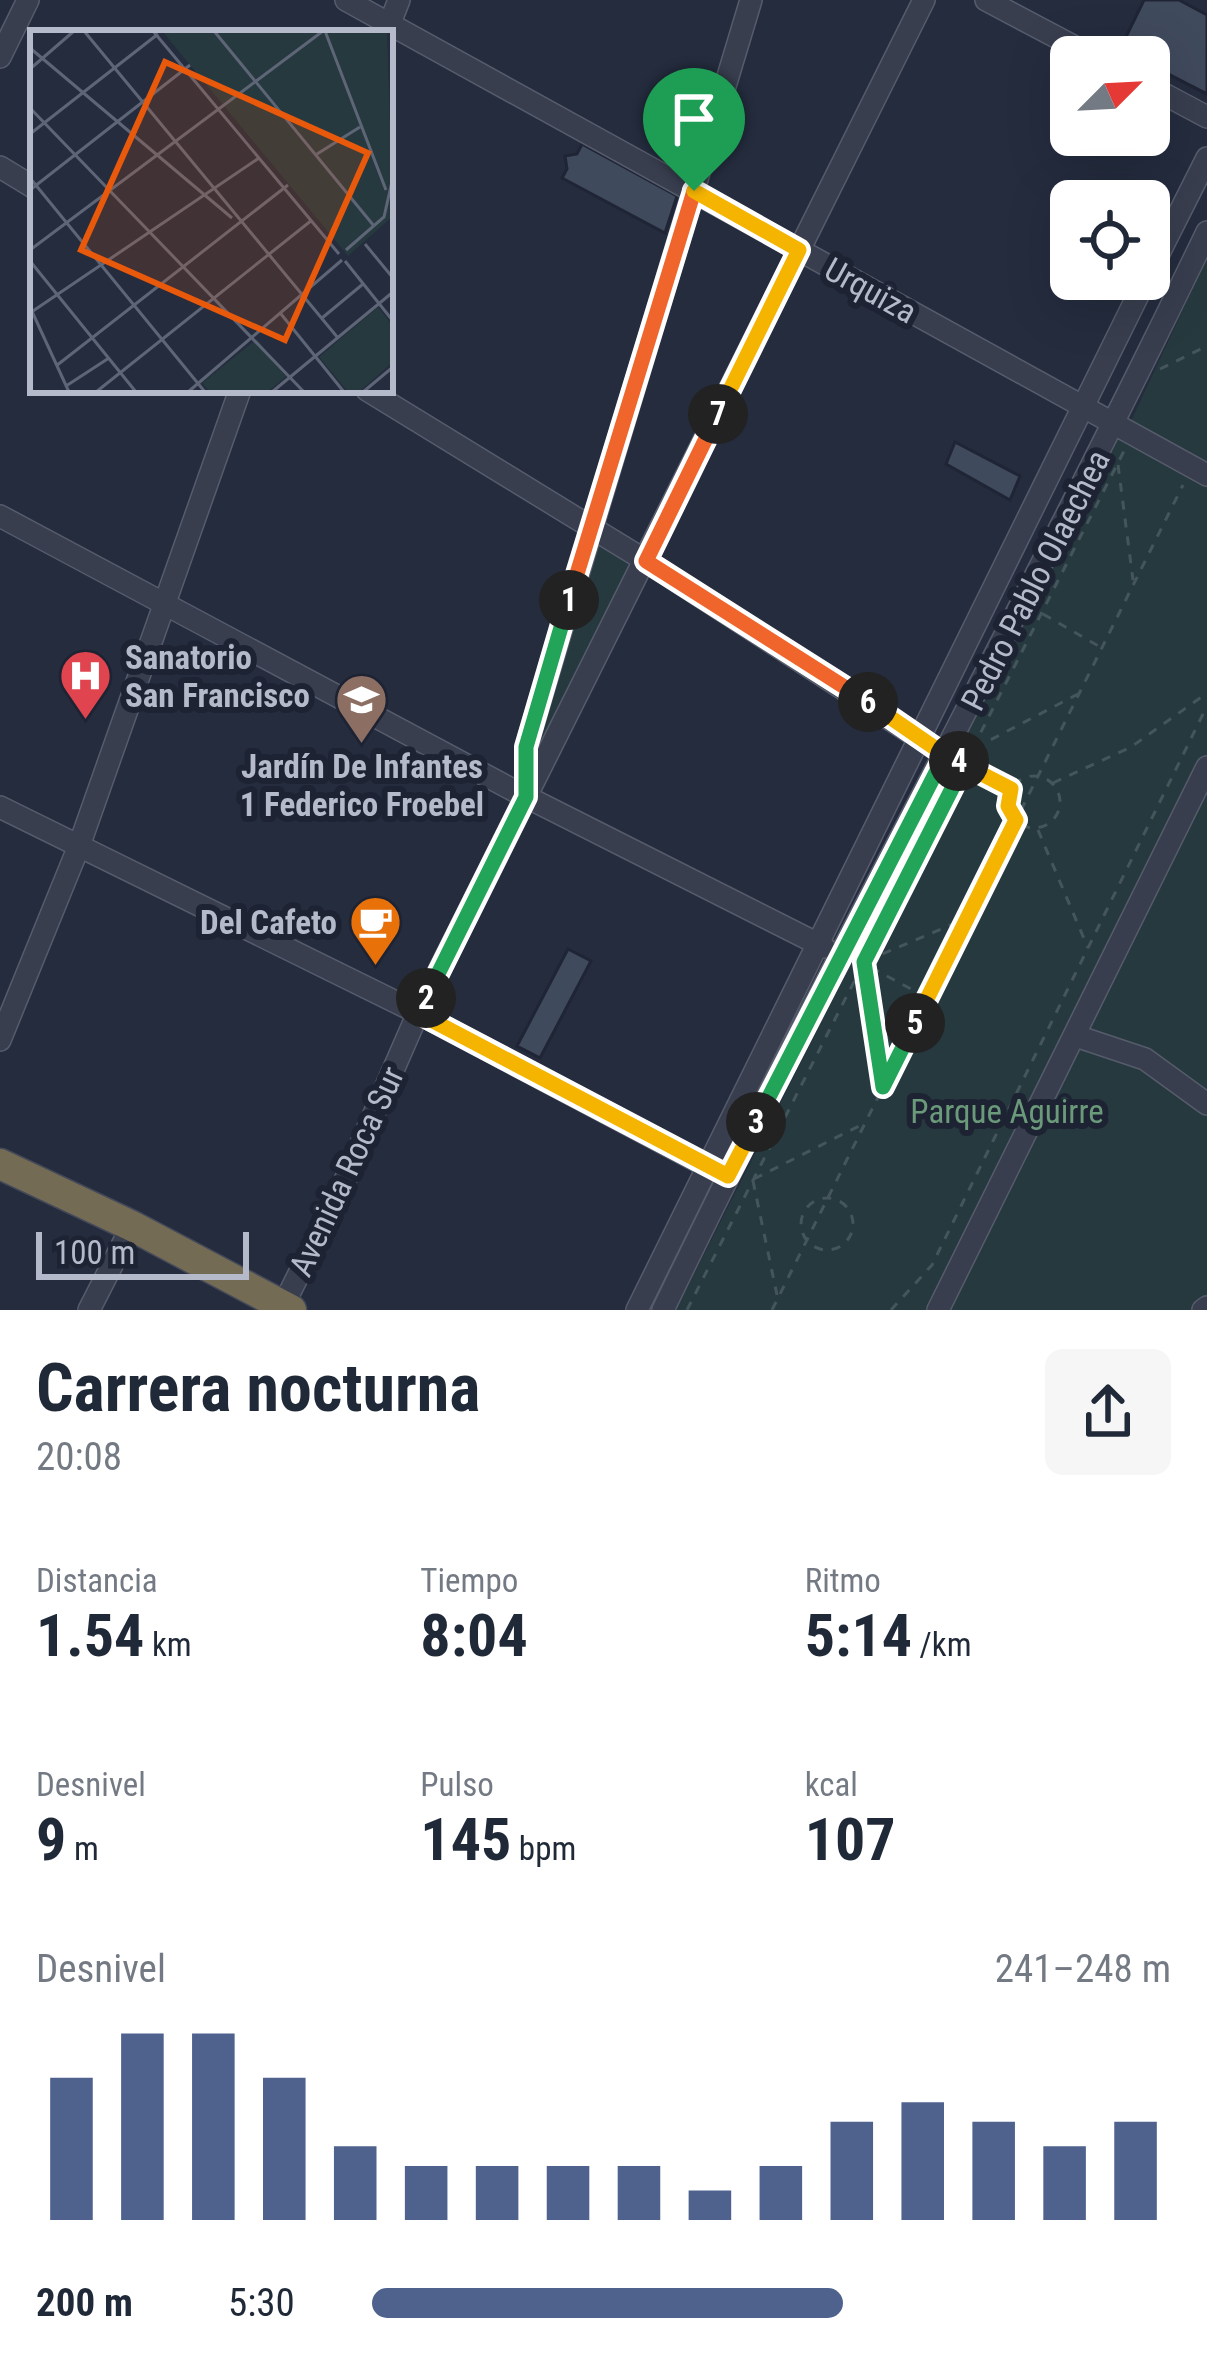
<!DOCTYPE html>
<html lang="es">
<head>
<meta charset="utf-8">
<style>
  body { margin:0; font-family:"Roboto Condensed",sans-serif; background:#f6f6f7; color:#1f2937; height:100vh; display:flex; flex-direction:column; font-size:45px; white-space:nowrap }
  * { box-sizing:border-box; margin:0 }
  p { font-size:39px; color:#747a83 }
  .icon { flex:none; width:66px; height:66px; fill:none; stroke:currentColor; stroke-width:2; stroke-linecap:round; stroke-linejoin:round }
  .map { position:relative; height:1310px; overflow:hidden }
  .drawer { display:flex; flex-direction:column; background:#fff; flex:1 }
  .drawer>* { flex:none }
  .needle { width:78px; rotate:66deg }
  .fabs { position:absolute; left:1050px; top:36px; display:grid; gap:24px }
  .fabs a { display:grid; place-items:center; width:120px; height:120px; border-radius:18px; background:#fff; box-shadow:0 12px 48px #0002; font-size:60px }
  .scale { position:absolute; left:36px; bottom:30px; width:213px; box-sizing:border-box; padding-left:12px; border:6px solid #b4bac9; border-top:0; font-size:33px; line-height:42px; white-space:nowrap; color:#b4bac9; -webkit-text-stroke:9px #1d2333; paint-order:stroke }
  .pin { position:absolute; display:grid; place-items:center; width:102px; height:102px; color:#fff; margin:-123px -51px; border-radius:50% 50% 50% 0; rotate:-45deg; box-shadow:0 0 12px #0007 }
  .pin .icon { rotate:45deg }
  .km { position:absolute; width:60px; height:60px; margin:-30px; border-radius:50%; background:#222; color:#fff; font-size:33px; line-height:60px; text-align:center }
  .round { display:grid; place-items:center; flex:none; width:126px; height:126px; border-radius:18px; background:#f6f6f7 }
  .headline { display:flex; align-items:center; justify-content:space-between; height:204px; padding:0 36px }
  h1 { font-size:66px; font-weight:700; line-height:90px }
  .metrics { display:grid; grid-template-columns:repeat(3,1fr); gap:18px; height:204px; padding:12px 36px }
  .metrics div { display:grid; align-content:center }
  .metrics b { font-size:60px; font-weight:700 }
  .metrics small { font-size:33px; font-weight:400 }
  .metrics p { font-size:33px }
  .chart { height:336px; padding:24px 36px }
  .chart p { display:flex; justify-content:space-between }
  .chart svg { width:100%; height:216px; margin-top:12px; stroke:#4f628e; stroke-width:6 }
  ul { padding:0 36px; list-style:none; font-size:39px }
  li { display:grid; grid-template-columns:192px 144px 1fr; align-items:center; height:90px }
  li i { height:30px; border-radius:15px; background:#4f628e }
  .map>svg:first-child { display:block }
</style>
</head>
<body>
<div class="map">
<svg width="1207" height="1310" viewBox="0 0 1207 1310">
  <rect width="100%" height="100%" fill="#242c3e"/>
  <path fill="#26393f" d="M1207,258V1310H676L1118,434L1124,436Z
    M592,541L632,567L533,765L536,734Z"/>
  <path fill="#404a5d" stroke="#1f2535" stroke-width="3" d="M1144,0H1179L1207,15V94L1149,64V57H1136L1120,49Z
    M582,144L677,196L665,233L562,178L567,169L565,156L577,154Z
    M955,442L1020,476L1010,500L946,464Z
    M568,949L591,961L540,1058L517,1046Z"/>
  <g fill="none" stroke-linecap="round" stroke-linejoin="round">
    <defs>
      <path id="minor" d="M346,0L1207,475
        M986,0L1094,57
        M386,33L399,0
        M0,57L28,0
        M1149,86L1207,117
        M0,167L33,187
        M1149,273L1207,158
        M367,390L646,561L945,755
        M0,516L511,789L824,947
        M526,788V747L751,0
        M0,807L418,1013L716,1171
        M1076,1036L1145,1059L1207,1104
        M0,1040L79,846L240,390
        M89,1310L132,1226
        M281,1310L343,1185L418,1013L924,0
        M637,1310L1146,279
        M663,1310C838,947 1032,595 1207,232
        M938,1310L1207,767
        M1203,1310L1207,1307"/>
      <path id="highway" d="M0,1164L132,1226L291,1310"/>
    </defs>
    <use href="#minor" stroke="#565c6c" stroke-width="24"/>
    <use href="#highway" stroke="#434959" stroke-width="33"/>
    <path stroke="#44565c" stroke-width="3" stroke-dasharray="9 9" stroke-linecap="butt" d="M1160,369L1207,346
      M1118,465L1133,580
      M1043,614L1102,648
      M975,748L1078,694
      M965,764L1009,788
      M1008 802a26 26 0 1 1 52 0a26 26 0 1 1-52 0Z
      M1053,783L1131,747L1207,693
      M1038,830L1088,948
      M855,959L926,997
      M866,961L967,918
      M864,963L883,1084
      M754,1179L863,1124
      M753,1181L777,1295
      M801 1224a26 26 0 1 1 52 0a26 26 0 1 1-52 0Z
      M687,1310L1125,449
      M772,1310L1183,485
      M891,1310L932,1265L1207,706"/>
    <use href="#minor" stroke="#383e4e" stroke-width="21"/>
    <use href="#highway" stroke="#746b55" stroke-width="30"/>
  </g>
  <g fill="none" stroke-linecap="round" stroke-linejoin="round">
    <defs>
      <path id="split-1" d="M569,600L694,191"/>
      <path id="split-2" d="M426,998L526,797V747L569,600"/>
      <path id="split-3" d="M426,998L418,1013L728,1176L756,1122"/>
      <path id="split-4" d="M756,1122L945,755L959,761"/>
      <path id="split-5" d="M915,1023L883,1087L864,962L965,763L959,761"/>
      <path id="split-6" d="M868,702L945,755L1011,789L1008,806L1016,820L915,1023"/>
      <path id="split-7" d="M718,414L646,561L868,702"/>
      <path id="split-8" d="M694,191L799,250L718,414"/>
    </defs>
    <use href="#split-1" stroke="#fff" stroke-width="24"/>
    <use href="#split-2" stroke="#fff" stroke-width="24"/>
    <use href="#split-3" stroke="#fff" stroke-width="24"/>
    <use href="#split-4" stroke="#fff" stroke-width="24"/>
    <use href="#split-5" stroke="#fff" stroke-width="24"/>
    <use href="#split-6" stroke="#fff" stroke-width="24"/>
    <use href="#split-7" stroke="#fff" stroke-width="24"/>
    <use href="#split-8" stroke="#fff" stroke-width="24"/>
    <use href="#split-1" stroke="#f0652b" stroke-width="15"/>
    <use href="#split-2" stroke="#22a559" stroke-width="15"/>
    <use href="#split-3" stroke="#f5b400" stroke-width="15"/>
    <use href="#split-4" stroke="#22a559" stroke-width="15"/>
    <use href="#split-5" stroke="#22a559" stroke-width="15"/>
    <use href="#split-6" stroke="#f5b400" stroke-width="15"/>
    <use href="#split-7" stroke="#f0652b" stroke-width="15"/>
    <use href="#split-8" stroke="#f5b400" stroke-width="15"/>
  </g>
  <defs>
    <symbol id="hospital-pin" viewBox="-11 -11 22 30"><path d="M0 17L-7.5 6A9.5 9.5 0 1 1 7.5 6Z" fill="#e0444e" stroke="#1d2333"/><path d="M-5-5h3v3.5h4V-5h3V5h-3V1.5h-4V5h-3Z" fill="#fff"/></symbol>
    <symbol id="school-pin" viewBox="-11 -11 22 30"><path d="M0 17L-7.5 6A9.5 9.5 0 1 1 7.5 6Z" fill="#8d6e63" stroke="#1d2333"/><path d="M0-5L7-2L0 1L-7-2ZM-4 1L0 2.5L4 1V4Q0 6-4 4Z" fill="#fff"/></symbol>
    <symbol id="cafe-pin" viewBox="-11 -11 22 30"><path d="M0 17L-7.5 6A9.5 9.5 0 1 1 7.5 6Z" fill="#e8710a" stroke="#1d2333"/><path d="M-5.5-4.5H6V0H3Q3 3.5 0 3.5H-2.5Q-5.5 3.5-5.5 0ZM3-3.2v2h1.7v-2ZM-6 4.5H4V6H-6Z" fill="#fff"/></symbol>
  </defs>
  <g fill-rule="evenodd">
    <use href="#hospital-pin" x="56" y="646" width="59" height="81"/>
    <use href="#school-pin" x="332" y="670" width="59" height="81"/>
    <use href="#cafe-pin" x="346" y="892" width="59" height="81"/>
  </g>
  <g text-anchor="middle" stroke-width="12" stroke-linejoin="round" paint-order="stroke">
    <g font-size="33" fill="#b4bac9" stroke="#1d2333">
      <text transform="translate(871 290) rotate(29)" y="12">Urquiza</text>
      <text transform="translate(1035 580) rotate(-63)" y="12">Pedro Pablo Olaechea</text>
      <text transform="translate(346 1171) rotate(-65)" y="12">Avenida Roca Sur</text>
    </g>
    <g font-size="33" font-weight="bold" fill="#b4bac9" stroke="#1d2333" text-anchor="start">
      <text x="125" y="669">Sanatorio<tspan x="125" dy="38">San Francisco</tspan></text>
      <text x="362" y="778" text-anchor="middle">Jardín De Infantes<tspan x="362" dy="38">1 Federico Froebel</tspan></text>
      <text x="337" y="934" text-anchor="end">Del Cafeto</text>
    </g>
    <g font-size="33" fill="#6b9a7b" stroke="#1d2333">
      <text x="1007" y="1123">Parque Aguirre</text>
    </g>
  </g>
  <g transform="translate(30 30)">
    <rect width="363" height="363" fill="#242c3e"/>
    <path d="M132,1H357L363,186L318,226ZM348,277L363,296V332L329,362H318L289,327ZM227,309L257,346L237,362H180L172,353Z" fill="#26393f"/>
    <path fill="none" stroke="#5e6576" stroke-width="3" d="M54,1L308,308M123,1L309,224M184,1L344,196M295,1L356,160M0,18L202,188M0,39L44,1M0,78L274,362M0,104L128,4M287,124L330,97M0,148L175,362M0,160L160,35M335,214L363,248M0,220L293,1M316,220L354,187L363,147M0,231L106,362M315,231L363,291M0,277L39,362M0,283L229,128M251,284L314,362M292,288L333,254M26,336L258,155M36,356L79,328M66,362L282,190M158,362L312,230M242,362L363,262M333,362L363,337"/>
    <path fill="#e8590c" fill-opacity="0.15" stroke="#e8590c" stroke-width="6" d="M135,32L338,123L255,310L51,220Z"/>
    <rect width="363" height="363" fill="none" stroke="#b4bac9" stroke-width="6"/>
  </g>
</svg>
<div class="fabs">
<a><svg class="needle" viewBox="-14 -14 28 28"><path d="M0-13l5 13h-10z" fill="#e53935"/><path d="M0 13l5-13h-10z" fill="#747a83"/></svg></a>
<a><svg class="icon" aria-label="locate" viewBox="0 0 24 24"><circle cx="12" cy="12" r="6"/><path d="M12 2v4M12 18v4M2 12h4M18 12h4"/></svg></a>
</div>
<div class="scale">100 m</div>
<div class="pin" style="left:694px;top:191px;background:#1e9e55"><svg class="icon" aria-label="arrive" viewBox="0 0 24 24"><path d="M6 21V4h12l-3 4 3 4H6"/></svg></div>
<b class="km" style="left:569px;top:600px">1</b>
<b class="km" style="left:426px;top:998px">2</b>
<b class="km" style="left:756px;top:1122px">3</b>
<b class="km" style="left:959px;top:761px">4</b>
<b class="km" style="left:915px;top:1023px">5</b>
<b class="km" style="left:868px;top:702px">6</b>
<b class="km" style="left:718px;top:414px">7</b>
</div>
<section class="drawer">
<div class="headline"><div><h1>Carrera nocturna</h1><p>20:08</p></div><a class="round"><svg class="icon" aria-label="share" viewBox="0 0 24 24"><path d="M12 15V3M7 8l5-5 5 5M5 13v7h14v-7"/></svg></a></div>
<div class="metrics">
<div><p>Distancia</p><b>1.54<small> km</small></b></div>
<div><p>Tiempo</p><b>8:04</b></div>
<div><p>Ritmo</p><b>5:14<small> /km</small></b></div>
</div>
<div class="metrics">
<div><p>Desnivel</p><b>9<small> m</small></b></div>
<div><p>Pulso</p><b>145<small> bpm</small></b></div>
<div><p>kcal</p><b>107</b></div>
</div>
<div class="chart"><p><span>Desnivel</span>241–248 m</p>
<svg viewBox="0 0 160 44" preserveAspectRatio="none"><path d="M5 44V15M15 44V6M25 44V6M35 44V15M45 44V29M55 44V33M65 44V33M75 44V33M85 44V33M95 44V38M105 44V33M115 44V24M125 44V20M135 44V24M145 44V29M155 44V24"/></svg>
</div>
<ul>
<li><b>200 m</b>5:30<i style="width:59%"></i></li>
</ul>
</section>
</body>
</html>
